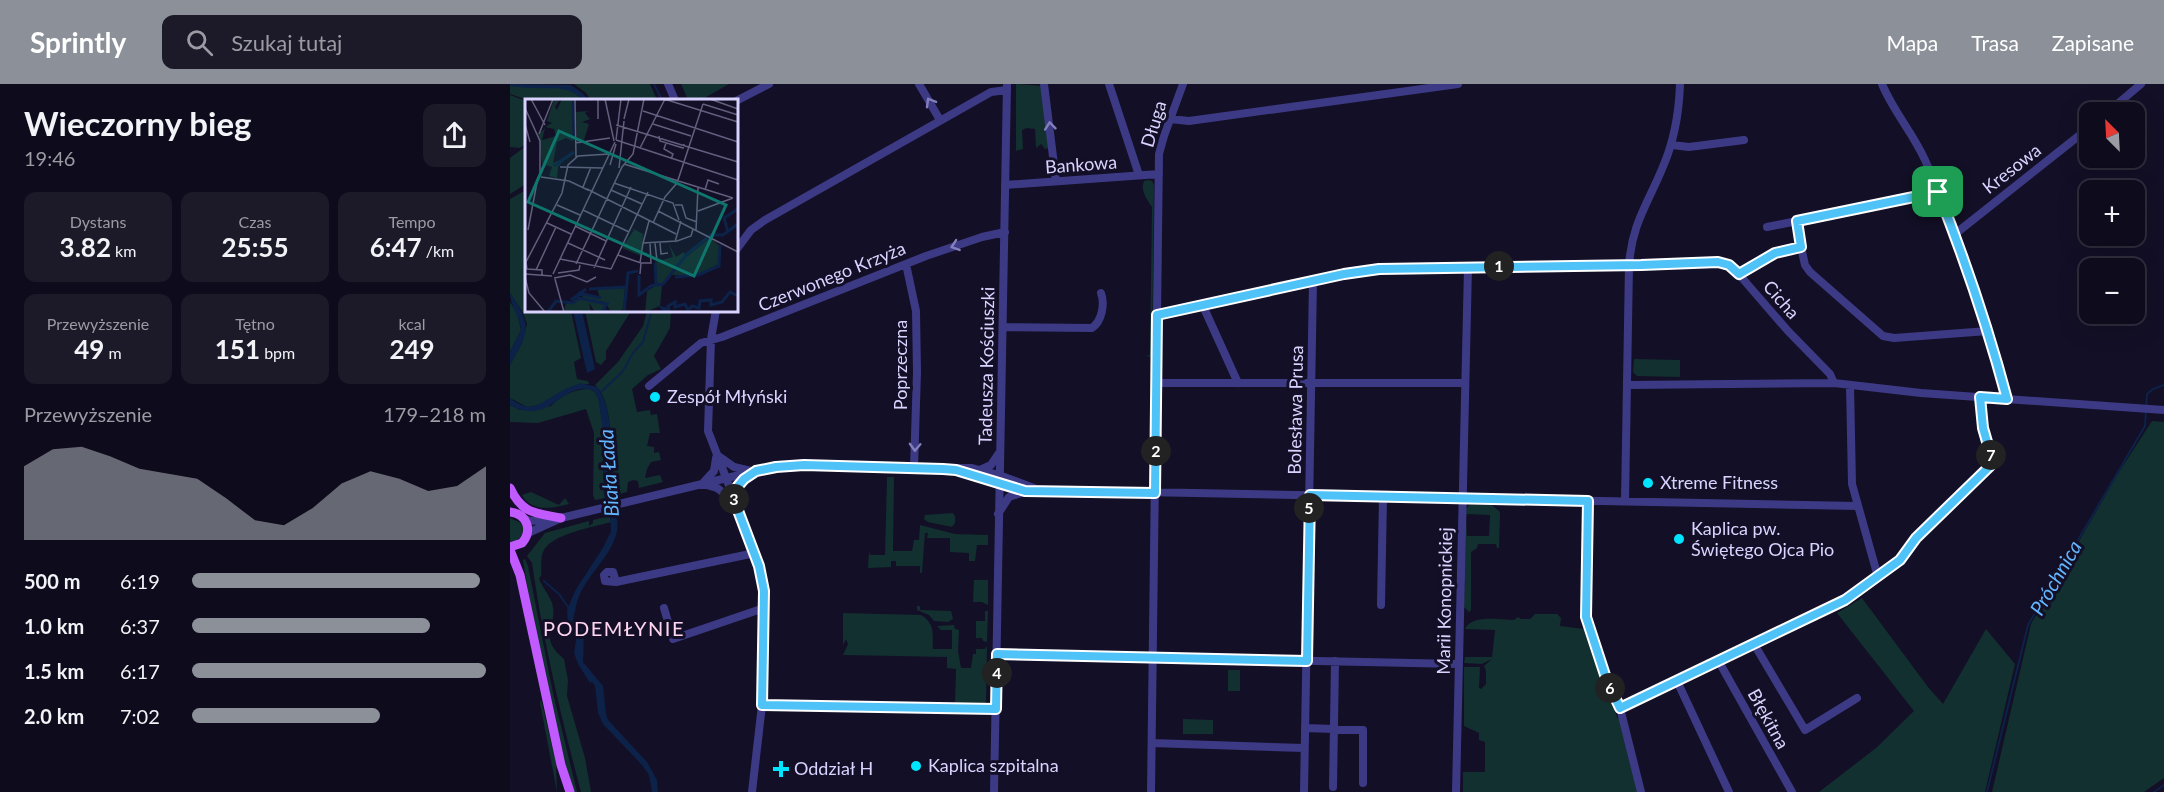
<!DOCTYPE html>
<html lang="pl">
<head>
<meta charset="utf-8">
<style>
  body { margin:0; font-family:Lato,sans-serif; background:#1c1929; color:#f1f3f6; height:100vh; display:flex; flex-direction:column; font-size:22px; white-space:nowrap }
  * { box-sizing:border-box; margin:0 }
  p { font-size:20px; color:#9b9ba3 }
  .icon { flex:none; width:33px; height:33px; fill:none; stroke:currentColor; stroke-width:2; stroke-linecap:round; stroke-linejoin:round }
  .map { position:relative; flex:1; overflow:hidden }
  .panel { display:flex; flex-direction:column; background:#0e0b1c; width:510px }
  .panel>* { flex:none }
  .needle { width:39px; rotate:336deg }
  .tools { position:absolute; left:1569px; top:18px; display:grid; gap:12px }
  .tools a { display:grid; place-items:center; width:66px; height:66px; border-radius:12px; background:#0e0b1c; box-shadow:0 6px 24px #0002,0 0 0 2px #2e2b3b; font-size:30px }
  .pin { position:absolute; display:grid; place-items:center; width:51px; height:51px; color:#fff; margin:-26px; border-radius:12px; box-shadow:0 3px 9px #0006 }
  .km { position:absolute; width:30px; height:30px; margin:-15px; border-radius:50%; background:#222; color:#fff; font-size:16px; line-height:30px; text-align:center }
  .round { display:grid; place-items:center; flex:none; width:63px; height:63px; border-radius:12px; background:#1c1929 }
  .headline { display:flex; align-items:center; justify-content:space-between; height:102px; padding:0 24px }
  h1 { font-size:33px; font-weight:700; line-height:45px }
  .metrics { display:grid; grid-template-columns:repeat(3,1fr); gap:9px; height:102px; padding:6px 24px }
  .metrics div { display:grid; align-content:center; border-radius:12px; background:#1c1929; text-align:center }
  .metrics b { font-size:26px; font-weight:700 }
  .metrics small { font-size:16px; font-weight:400 }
  .metrics p { font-size:16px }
  .chart { height:168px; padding:12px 24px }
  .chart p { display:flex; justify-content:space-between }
  .chart svg { width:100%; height:108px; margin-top:6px; fill:#8c9099; opacity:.7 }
  ul { padding:0 24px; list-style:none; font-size:20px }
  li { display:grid; grid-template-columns:96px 72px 1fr; align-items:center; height:45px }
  li i { height:15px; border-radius:8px; background:#8c9099 }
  header { display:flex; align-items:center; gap:36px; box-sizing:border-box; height:84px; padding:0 30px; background:#8c9099; color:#fff }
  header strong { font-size:28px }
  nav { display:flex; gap:33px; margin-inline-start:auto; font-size:21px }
  .search { width:420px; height:54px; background:#1c1929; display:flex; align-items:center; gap:15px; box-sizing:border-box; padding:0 21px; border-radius:12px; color:#9b9ba3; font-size:22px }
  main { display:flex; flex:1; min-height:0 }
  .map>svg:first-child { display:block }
</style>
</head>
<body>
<header>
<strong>Sprintly</strong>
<div class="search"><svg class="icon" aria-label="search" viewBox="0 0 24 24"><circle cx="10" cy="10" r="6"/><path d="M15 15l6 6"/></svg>Szukaj tutaj</div>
<nav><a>Mapa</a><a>Trasa</a><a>Zapisane</a></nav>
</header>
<main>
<section class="panel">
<div class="headline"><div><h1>Wieczorny bieg</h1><p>19:46</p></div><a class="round"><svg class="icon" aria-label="share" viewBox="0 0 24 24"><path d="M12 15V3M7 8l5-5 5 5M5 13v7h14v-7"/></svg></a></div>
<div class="metrics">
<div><p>Dystans</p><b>3.82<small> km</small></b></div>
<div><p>Czas</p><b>25:55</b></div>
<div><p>Tempo</p><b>6:47<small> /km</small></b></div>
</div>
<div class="metrics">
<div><p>Przewyższenie</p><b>49<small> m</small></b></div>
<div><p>Tętno</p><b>151<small> bpm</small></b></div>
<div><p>kcal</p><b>249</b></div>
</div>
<div class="chart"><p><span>Przewyższenie</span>179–218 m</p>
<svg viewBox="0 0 160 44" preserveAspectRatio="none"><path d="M0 44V14L10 7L20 6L30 10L40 15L50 17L60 19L70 27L80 36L90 38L100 31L110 21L120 16L130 19L140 24L150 22L160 14V44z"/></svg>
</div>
<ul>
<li><b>500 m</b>6:19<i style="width:98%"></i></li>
<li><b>1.0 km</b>6:37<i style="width:81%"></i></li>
<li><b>1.5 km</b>6:17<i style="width:100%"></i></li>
<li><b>2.0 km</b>7:02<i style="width:64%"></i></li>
</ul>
</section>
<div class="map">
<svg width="1654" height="708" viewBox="0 0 1654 708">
  <rect width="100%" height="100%" fill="#130f26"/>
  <path fill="#12302f" d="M64,0H140L147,16H81L76,9Z
    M171,0H219L191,16H178Z
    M506,0L533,2L539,64L535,65L531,60L526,64L525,45L517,44L512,46L513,65L506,67Z
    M0,2L54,4L62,7L73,16H18L0,10Z
    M0,11L16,17V60L10,64L0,63Z
    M16,62V100L0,110V74Z
    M638,96L642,97L644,101L642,273L635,272L640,271L642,123C637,115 630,107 634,97Z
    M16,106V226L61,227L71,274L64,278L67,295L78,297L79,300C55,298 40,322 17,323L0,314V281L12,259L17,240L13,229L0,209V115Z
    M0,218L7,229L11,246L0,268Z
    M75,227H84L85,229L89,227H121L96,267V275L91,281L86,278Z
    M137,227H161L160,244L144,272L151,285L138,291L122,305L127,328L140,326L141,331L147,330L150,349H140L137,362L144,363V369L149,368L151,376L141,378L137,385L135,394L150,391L153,398L129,404L128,397L123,396L118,398L117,408L102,412L99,407C99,378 107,322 85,301L108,278L133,242Z
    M1124,275L1170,276V293L1127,292L1123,288Z
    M79,305L84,307L88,313L93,340V394L96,414L85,416L83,411L84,349L76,325L28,339L0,338V321L10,326L41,322C50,312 64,305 79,305Z
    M1642,337L1654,338V694L1634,708H1482L1521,540L1609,388Z
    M377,393H384L383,467H402L404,456H409L410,441L445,450L478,451V461H467L465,477H459V469L440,468V454H417L418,449H415L412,489H410V482H386V477H381V483L358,484L359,467L360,471H375Z
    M21,408L49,421L55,414L59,420C45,424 21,429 12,411Z
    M959,421H982L990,428L989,464H987L986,460H968L967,464L961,468V526L959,528L954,523L956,434L957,452H979L980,431L957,430L956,433V425Z
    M443,429L445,432V439L442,443L418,438L414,435L415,431Z
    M100,432L101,438C84,443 40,450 33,468C30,475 32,484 31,492L29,494C31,502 39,510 42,519C49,543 26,552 54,575L58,596L57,612L75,674L81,708H71C51,633 33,556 22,479L17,472L35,449L79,437V442L83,439V436Z
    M0,434L11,439C16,448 11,457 0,458Z
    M15,475L18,482L43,609L67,708H63C42,632 25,553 13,476Z
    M464,496H478V521L472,518H463Z
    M1352,514L1418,603L1433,620L1476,545L1505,580L1475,708H1309L1366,664L1404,627L1327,529Z
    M407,522H410V526L441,527L443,535L438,538L424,537L419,531L407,526Z
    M475,527H478L477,558L473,557L472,554H466V537H475Z
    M333,529L411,531C426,540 422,550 423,565H442V546H431L427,542L444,541L445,545L449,546L448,567L451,584H461L463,570H466V565H475L477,562L476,619H445L446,585L437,584V573L333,571L338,560L336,555L333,561Z
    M1025,530H1047L1051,534L1050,542L1074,545L1091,597L1108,635H1110L1128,708H953V688H975V658L969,656V649L954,642V583H970L969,604L971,605L976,600V587L974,582L982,575L972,580L954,579L955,573H982L985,546L955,545C962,530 990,536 1004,536L1008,533L1011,535H1020Z
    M718,586H730V607H718Z
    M31,615L46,679L47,708L30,619Z
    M673,635L703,636V650H673Z"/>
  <path fill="#0c2248" d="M0,0L61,1L72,9L79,16H73C58,1 44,5 24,4C16,4 8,3 0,2Z
    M0,209C22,242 20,246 0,281V268L11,246C10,232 0,222 0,209Z
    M63,227H72L85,285L77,289Z
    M70,299L87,303C104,326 100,361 99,388C99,394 98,401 99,407C102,420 111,437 106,451C98,478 71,495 66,523C65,530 62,533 64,540L71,543L74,550L73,578L93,602L96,630L98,636L137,678L147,696L148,708H142L139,691L132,681L93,640L88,629L85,602L82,598L80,599L68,580L64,569L67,550L58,541L57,526L65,507L94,462L101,447L100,433L93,408L94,355L88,313L84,307C53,294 41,344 0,321V314C21,330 28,321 48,309C54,305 63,302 70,299Z"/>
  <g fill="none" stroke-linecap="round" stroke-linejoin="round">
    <path stroke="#0c2248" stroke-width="2" d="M144,0L152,16
      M91,308L113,287L123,269L133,258L142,226
      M34,497L49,510L60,526
      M1477,708L1518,541L1635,342L1637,310L1643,305L1654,301
      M1644,708L1654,701"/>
    <path stroke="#3d3a85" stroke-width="8" d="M158,0L165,16
      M409,0L430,36
      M534,0L546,97
      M599,0L629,91
      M1372,0C1383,27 1403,49 1415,76C1450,153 1475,234 1497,315
      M226,17L259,0
      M1598,28L1631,0
      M660,35L679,37L948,0
      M1162,61L1179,63L1234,56
      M495,101L649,90
      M1257,143L1287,137
      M1445,150L1580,43
      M1291,163L1287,137L1428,108
      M226,166L241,146L255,136L481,8L497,6
      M396,180L406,227L407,288L404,384
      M1229,190L1265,169L1291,163L1295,181L1300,188L1373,252L1384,254L1478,247
      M693,222L728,299
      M206,226L201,255L198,347L245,469L252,493L254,507L252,621L242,708
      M647,231L863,185L1137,181L1208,178L1219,181L1226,187L1278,247L1320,290L1324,299
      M493,243L582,244C592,237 595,220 591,209
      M646,299H955
      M1117,301L1324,299L1411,309L1654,326
      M1340,301L1342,400L1368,493
      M139,302L191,259L212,253L416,172L472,153L495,148
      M207,371L224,383L241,387
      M446,385L472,395L521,408L529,406L1348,422
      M470,386L481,381L489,369
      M193,399L204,387L206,374
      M193,400L207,404L222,415
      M224,416L229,400L239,391
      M1078,417L1076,533L1092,585L1110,624
      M1115,417L1119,181C1122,140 1137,121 1152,85C1164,58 1169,30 1170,0
      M488,430L499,413L514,408
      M15,435L20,437L43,435
      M18,449L51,434L246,387L294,381L462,384L489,391L529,406
      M106,498L103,488H97L94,491L95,497L106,498L245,469
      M871,521L873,413
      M154,524L163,555L254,524
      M1244,560L1295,646L1347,614
      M487,570L949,580
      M1208,576L1282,708
      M1167,597L1219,708
      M252,621L486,625
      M795,644L853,646V699
      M642,659L794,664
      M823,703L825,577
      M484,708L497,0
      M641,708L649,70L654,52L673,0
      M794,708L803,197
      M946,708L958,183
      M1131,708L1110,624L1335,516L1390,476L1406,454L1480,382L1482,375L1474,344L1470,313"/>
    <path stroke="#c25bff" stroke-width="9" d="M0,404C12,430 25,429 51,434
      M0,428C17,430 23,446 12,459L0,463
      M0,466L10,491L51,681L60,708"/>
  </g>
  <defs><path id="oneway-chevron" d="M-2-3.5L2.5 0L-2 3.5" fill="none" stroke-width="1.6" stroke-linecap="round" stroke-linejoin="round" transform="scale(1.5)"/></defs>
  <g stroke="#837fbc">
    <use href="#oneway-chevron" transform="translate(420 18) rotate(-120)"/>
    <use href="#oneway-chevron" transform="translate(540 42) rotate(-96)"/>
    <use href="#oneway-chevron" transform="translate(445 162) rotate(161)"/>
    <use href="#oneway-chevron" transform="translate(405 363) rotate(92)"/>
  </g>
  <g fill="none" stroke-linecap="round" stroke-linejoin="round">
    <defs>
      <path id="route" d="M1428,108C1455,176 1478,244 1497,315L1470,313L1473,344L1482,375L1480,382L1406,454L1390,476L1335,516L1110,624L1096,594L1076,533L1078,417L800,411L797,577L487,570L486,625L252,621L254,507L249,482L224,416L228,402L234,395L246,387L266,383L294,381L433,385L446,386L515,407L645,409L647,231L834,190L869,185L1131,181L1208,178L1219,181L1229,190L1265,169L1291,163L1287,137Z"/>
    </defs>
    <use href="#route" stroke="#fff" stroke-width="12"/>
    <use href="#route" stroke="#4fc3f7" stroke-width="8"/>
  </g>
  <g fill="#00e5ff" stroke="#130f26" stroke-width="2">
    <circle cx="145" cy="313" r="6"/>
    <circle cx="1138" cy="399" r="6"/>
    <circle cx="1169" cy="455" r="6"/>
    <circle cx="406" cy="682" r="6"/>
    <path d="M268 676h6v6h6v6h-6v6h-6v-6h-6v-6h6z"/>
  </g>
  <g text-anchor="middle" stroke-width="6" stroke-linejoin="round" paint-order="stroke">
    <g font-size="18" fill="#d9d4ff" stroke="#130f26">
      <text transform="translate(644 40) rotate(-73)" y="6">Długa</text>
      <text transform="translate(571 81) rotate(-4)" y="6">Bankowa</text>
      <text transform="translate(1502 85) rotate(-38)" y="6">Kresowa</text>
      <text transform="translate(322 193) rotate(-22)" y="6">Czerwonego Krzyża</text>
      <text transform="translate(1271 216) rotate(49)" y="6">Cicha</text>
      <text transform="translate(391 281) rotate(-90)" y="6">Poprzeczna</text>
      <text transform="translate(477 282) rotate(-89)" y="6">Tadeusza Kościuszki</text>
      <text transform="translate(786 326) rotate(-89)" y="6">Bolesława Prusa</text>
      <text transform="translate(935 517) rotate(-89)" y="6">Marii Konopnickiej</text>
      <text transform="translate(1258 635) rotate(61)" y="6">Błękitna</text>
    </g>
    <g font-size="18" fill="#d9d4ff" stroke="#130f26" text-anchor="start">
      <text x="157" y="319">Zespół Młyński</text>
      <text x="1150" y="405">Xtreme Fitness</text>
      <text x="1181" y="451">Kaplica pw.<tspan x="1181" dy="21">Świętego Ojca Pio</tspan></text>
      <text x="418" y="688">Kaplica szpitalna</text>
      <text x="284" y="691">Oddział H</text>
    </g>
    <g font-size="20" font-style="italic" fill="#62b6ff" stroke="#130f26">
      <text transform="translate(99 389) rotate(-94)" y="7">Biała Łada</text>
      <text transform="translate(1546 494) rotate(-60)" y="7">Próchnica</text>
    </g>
    <g font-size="20" letter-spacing="1.5" fill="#ffd6f0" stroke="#130f26">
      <text x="104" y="552">PODEMŁYNIE</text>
    </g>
  </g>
  <g transform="translate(15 15)">
    <rect width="213" height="213" fill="#130f26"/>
    <path d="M29,0H35L30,8L32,11L37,0H48V42L41,39L32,43L28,64L42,58L33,68L32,79L24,77L27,68L17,65L13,36L20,29L17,41L31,37L29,30L20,28L27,24L22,22ZM63,12L60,14L65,20L57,23L64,25L59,41L52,42L51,13ZM107,129L118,135L116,157L97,149L109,131ZM185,139L195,147L194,165L172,176H146L137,186L135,207L120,213L122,192L132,186L130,163L148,158L144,145L151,158L159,153L161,158ZM100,189L98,210L93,213H86L80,203L58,200L57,195L75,199L72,190ZM53,199L82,205L78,212L84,213H70L64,204L66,213H39L41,203L37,201L48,204Z" fill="#12302f"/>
    <path fill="none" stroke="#0c2248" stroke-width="3" d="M48,0L49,41M29,67L49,53M203,133L199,119L213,110M130,164L131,186M114,176V196L126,187L138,185L163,154L186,136H198L213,125M150,178L173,176L194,167L195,146M64,190L100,188M53,194L76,199M46,201L61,190M23,213L31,202L48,204L54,199L82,205L78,211L84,213M99,213L103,174L113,172M140,213L137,209L144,211L143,207L150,203V208L160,205L163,211L167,207L174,209L175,202L186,201V206L197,203L205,193L213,197"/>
    <path fill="none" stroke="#625e7d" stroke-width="1.5" d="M6,0L20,26M50,0L51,58M80,0L89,42M139,0L213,23M185,0L213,10M178,5L213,16M0,9L15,42V75M118,12L213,43M73,20V0M99,20L104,0M0,25L5,43M128,25L166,37M91,26L213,63M14,35L28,0M134,37L135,42L158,49L159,45M91,41L213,81M91,41L96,0M50,44L85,39M141,44L139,50L148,55L146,60M115,49L140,0M99,65L208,99M85,66L91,45M35,68L78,69M94,69L99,22M16,78L44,82L63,91M89,84L148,104L154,121M58,88L66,68M62,90L151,135M86,91L117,105M180,91L183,81L194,85M32,106L55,116M150,106H157L161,119L172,123M58,111L104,133M133,112L213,153M173,112L208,99M22,124L46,135M128,124L140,98L152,84L178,5M50,127L81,142M3,131L13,78M171,131L173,89M150,143L156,122M43,144L80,161M118,144L124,122M130,144L132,162M135,144L136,155L143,154M93,156L116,164L115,175M35,160L86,170L123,93M115,164L118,144L152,142L166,137L168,130M116,164H126L125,144M51,165L97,68L108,55L119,0M69,169L106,88M11,171L31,128M33,174L54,171L55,166M0,175L27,177M28,175L90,43M17,176V171L2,170L1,163L37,94L43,66L53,57L84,55M0,178L4,194L20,213M29,179L45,176L62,183L71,178M30,180L39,213"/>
    <path fill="#0f766e" fill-opacity="0.15" stroke="#0f766e" stroke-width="3" d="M34,32L201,106L169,177L3,103Z"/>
    <rect width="213" height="213" fill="none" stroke="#d9d4ff" stroke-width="3"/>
  </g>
</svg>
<div class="tools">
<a><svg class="needle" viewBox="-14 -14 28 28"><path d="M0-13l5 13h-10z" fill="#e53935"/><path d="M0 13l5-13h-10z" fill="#9b9ba3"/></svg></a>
<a>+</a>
<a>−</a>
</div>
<div class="pin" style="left:1428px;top:108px;background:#1e9e55"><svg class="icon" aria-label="arrive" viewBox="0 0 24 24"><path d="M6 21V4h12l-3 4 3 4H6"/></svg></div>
<b class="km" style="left:989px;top:182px">1</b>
<b class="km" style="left:646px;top:367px">2</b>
<b class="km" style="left:224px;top:415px">3</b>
<b class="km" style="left:487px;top:589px">4</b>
<b class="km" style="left:799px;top:424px">5</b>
<b class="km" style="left:1100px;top:604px">6</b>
<b class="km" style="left:1481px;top:371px">7</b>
</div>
</main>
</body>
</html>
